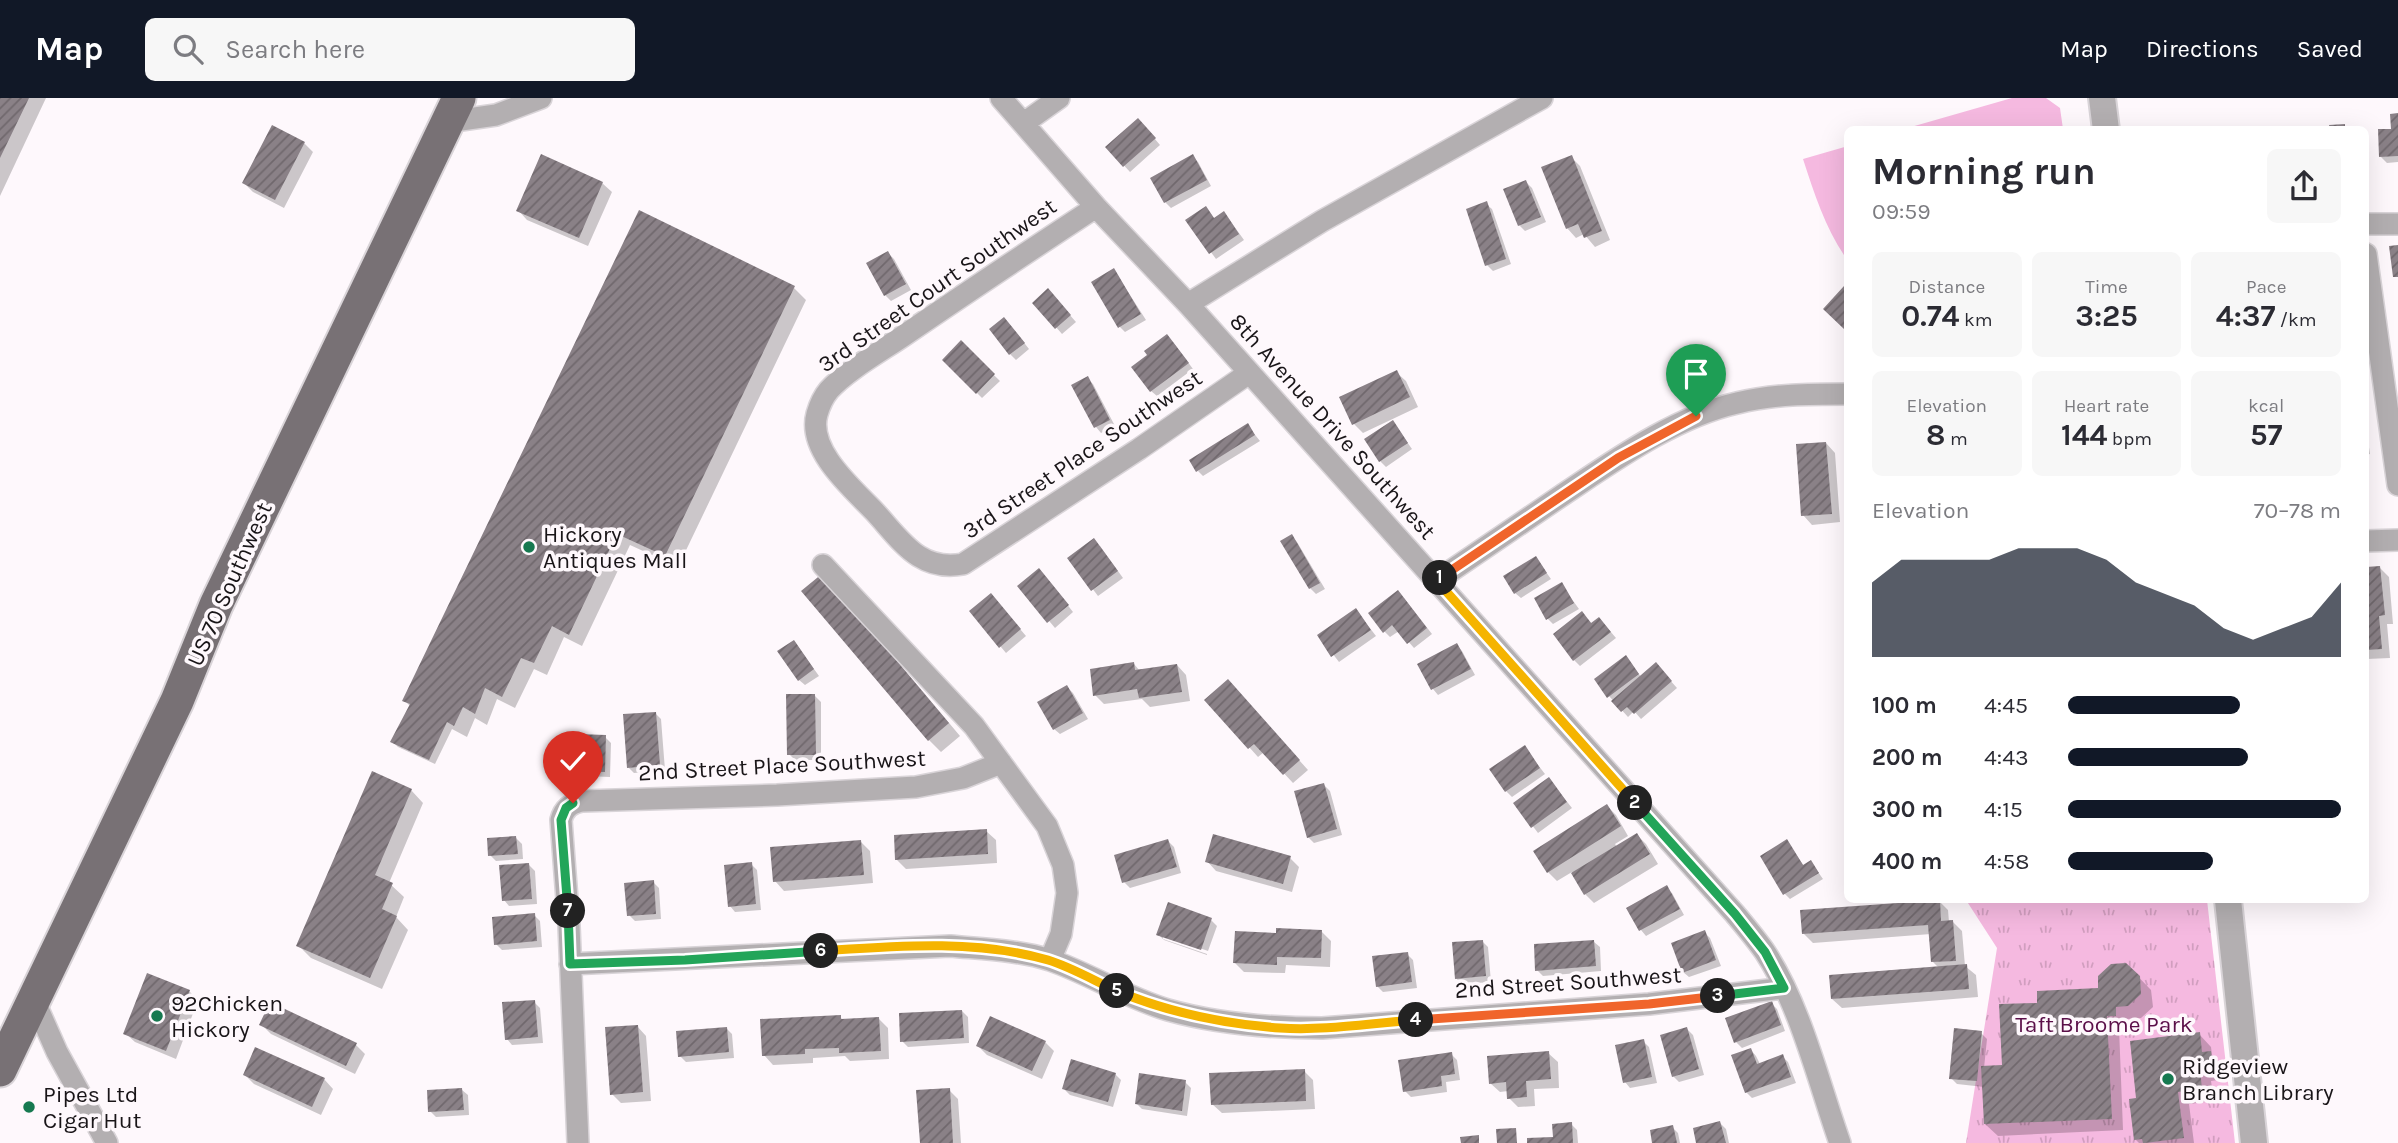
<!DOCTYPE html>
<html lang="en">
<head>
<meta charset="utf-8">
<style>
  body { margin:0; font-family:Karla,sans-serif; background:#f7f7f7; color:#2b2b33; height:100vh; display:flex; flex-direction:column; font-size:26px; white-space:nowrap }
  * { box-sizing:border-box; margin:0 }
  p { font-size:23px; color:#7c7c81 }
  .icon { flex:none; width:38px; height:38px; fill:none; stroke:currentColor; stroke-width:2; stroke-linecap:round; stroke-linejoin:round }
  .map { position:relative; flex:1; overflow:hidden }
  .side { position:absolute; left:1844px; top:28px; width:525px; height:777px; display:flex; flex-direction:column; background:#fff; border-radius:10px; box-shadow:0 7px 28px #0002 }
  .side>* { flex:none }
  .pin { position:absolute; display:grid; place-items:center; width:60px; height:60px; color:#fff; margin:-72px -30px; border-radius:50% 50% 50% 0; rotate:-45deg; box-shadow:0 0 7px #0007 }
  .pin .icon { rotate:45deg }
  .km { position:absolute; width:35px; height:35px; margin:-18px; border-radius:50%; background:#222; color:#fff; font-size:19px; line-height:35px; text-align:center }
  .round { display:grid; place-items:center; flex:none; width:74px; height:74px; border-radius:10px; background:#f7f7f7 }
  .overview { display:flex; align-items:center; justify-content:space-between; height:119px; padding:0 28px }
  h1 { font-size:38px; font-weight:700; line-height:52px }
  .metrics { display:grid; grid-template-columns:repeat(3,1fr); gap:10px; height:119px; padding:7px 28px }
  .metrics div { display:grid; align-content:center; border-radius:10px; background:#f7f7f7; text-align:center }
  .metrics b { font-size:30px; font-weight:700 }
  .metrics small { font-size:19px; font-weight:400 }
  .metrics p { font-size:19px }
  .chart { height:196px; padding:14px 28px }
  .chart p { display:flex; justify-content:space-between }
  .chart svg { width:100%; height:126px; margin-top:7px; fill:#111827; opacity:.7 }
  ul { padding:0 28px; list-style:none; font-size:23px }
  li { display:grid; grid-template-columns:112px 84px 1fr; align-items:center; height:52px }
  li i { height:18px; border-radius:9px; background:#111827 }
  header { display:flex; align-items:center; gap:42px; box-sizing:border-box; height:98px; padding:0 35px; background:#111827; color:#fff }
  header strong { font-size:33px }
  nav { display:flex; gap:38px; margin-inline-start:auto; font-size:24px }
  .search { width:490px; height:63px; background:#f7f7f7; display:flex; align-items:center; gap:18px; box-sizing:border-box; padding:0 24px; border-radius:10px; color:#7c7c81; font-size:26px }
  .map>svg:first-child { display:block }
</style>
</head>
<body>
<header>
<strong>Map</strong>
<div class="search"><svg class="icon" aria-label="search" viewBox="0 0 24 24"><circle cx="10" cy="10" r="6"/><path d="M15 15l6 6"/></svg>Search here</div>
<nav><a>Map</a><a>Directions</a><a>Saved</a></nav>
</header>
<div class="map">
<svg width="2398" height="1045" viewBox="0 0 2398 1045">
  <defs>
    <pattern id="park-tufts" width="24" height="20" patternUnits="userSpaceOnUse" patternTransform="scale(1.75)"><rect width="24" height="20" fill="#f5b9e0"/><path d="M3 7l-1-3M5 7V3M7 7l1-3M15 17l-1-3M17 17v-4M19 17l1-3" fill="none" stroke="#d19ebf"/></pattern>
    <pattern id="building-hatch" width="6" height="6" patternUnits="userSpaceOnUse" patternTransform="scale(1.75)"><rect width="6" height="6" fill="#8a8187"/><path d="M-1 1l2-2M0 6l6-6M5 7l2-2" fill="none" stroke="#70686d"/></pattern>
  </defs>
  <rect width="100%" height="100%" fill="#fef8fc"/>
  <path fill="url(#park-tufts)" d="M1966,802H2207L2235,1045H1966L1997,850Z"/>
  <path fill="#f5b9e0" d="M2012,0H2046L2060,10L2063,31H1904Z
    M1848,48V163C1826,132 1815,98 1803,61Z"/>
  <path fill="#0003" d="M0,0H46L0,98Z
    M2398,17V64L2387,65L2381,59Z
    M1144,28L1160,47L1130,74L1107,49Z
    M304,45L313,54L284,110L253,94L244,85Z
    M1192,58L1198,64L1211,88L1171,110L1165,104Z
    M1571,59L1580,68L1610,142L1595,149L1584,136L1576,140L1567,130Z
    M1526,84L1532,90L1546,124L1525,133L1519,127Z
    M602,85L612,94L588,148L527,122L518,112Z
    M1486,106L1492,111L1511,166L1493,173L1487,167Z
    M1211,116L1215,122L1229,121L1244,142L1216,161L1188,123Z
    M888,155L894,161L911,192L891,203L885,197Z
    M1114,172L1146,222L1125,234L1119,228Z
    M794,190L806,202L678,469L630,447L582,548L564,539L547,577L534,571L515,610L497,601L487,627L475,620L467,639L452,631L435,666L398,649L392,643L411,609L404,602Z
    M1054,199L1076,224L1062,236L1035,205Z
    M1010,227L1029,251L1016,262L1010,256Z
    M1173,244L1193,271L1157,298L1151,293Z
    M961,245L1000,283L982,300L944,262Z
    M1396,274L1406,283L1418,309L1363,335L1354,326Z
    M1087,281L1093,286L1115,328L1101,335L1096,329Z
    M1393,324L1412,351L1386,369L1380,363Z
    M1248,328L1260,343L1203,378L1198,373Z
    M2366,329L2370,356L2366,357Z
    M1826,345L1835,355L1840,424L1812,427L1803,417Z
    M1291,438L1297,444L1325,491L1316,496L1310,490Z
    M1100,448L1123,480L1098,498L1070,461Z
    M1536,460L1551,481L1521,500L1515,495Z
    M2380,470L2389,479L2393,526H2387L2390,560L2367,561L2366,471Z
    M1045,478L1073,514L1055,530L1020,488Z
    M1561,486L1579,511L1553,526L1547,520Z
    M835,489L960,638L941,654L929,642Z
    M1404,500L1432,536L1414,550L1399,533L1390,539L1384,533Z
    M996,503L1026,538L1006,555L971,513Z
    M1356,512L1376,538L1339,564L1319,538Z
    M1588,521L1592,526L1605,527L1616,540L1580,568L1574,562Z
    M1457,547L1462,553L1475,577L1438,597L1433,591Z
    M799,550L819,578L805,587L799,582Z
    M1631,565L1641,579L1661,572L1677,590L1641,621L1634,613L1628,619L1609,598Z
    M1134,566L1140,573L1177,567L1186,577L1190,603L1150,609L1142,601L1104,606L1095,597Z
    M1067,589L1073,595L1088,621L1060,636L1054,631Z
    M1237,593L1308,672L1293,685L1264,654L1258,659L1207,602Z
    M815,598L821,604V662H795L789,656Z
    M655,615L661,621L665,672L634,675L628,669Z
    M605,639L611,645L610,679L584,678L578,672Z
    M1524,649L1545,676L1512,699L1506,693Z
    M1549,681L1572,710L1538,735L1516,706Z
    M1324,687L1330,693L1342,737L1314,745L1308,739Z
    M411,692L423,705L389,785L404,799L396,819L408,832L382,891L311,860L299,848Z
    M1607,708L1616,717L1628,738L1615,746L1617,749L1637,737L1646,746L1658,766L1594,805L1585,796L1572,774L1557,783L1548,774Z
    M986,733L996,742L997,765L906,771L897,762Z
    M516,740L522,746L523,761L496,763L490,757Z
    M1168,743L1174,749L1181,775L1130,790L1124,784Z
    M861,744L870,753L873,785L784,793L775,783Z
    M1787,744L1804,768L1811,764L1823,781L1790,801L1784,795Z
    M1290,760L1299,769L1292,794L1216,773L1207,763Z
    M751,766L757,772L761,812L735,814L730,808Z
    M529,767L535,773L537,806L509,808L504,802Z
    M653,784L659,790L661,821L635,823L629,817Z
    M1666,790L1672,795L1684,817L1646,838L1641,832L1629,810Z
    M1939,803L1948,812L1949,824H1953L1962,833L1965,868L1976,877L1978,899L1842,910L1832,901L1939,870L1933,864L1931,836L1813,845L1803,835Z
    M1169,806L1211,822L1217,828L1208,853L1163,837V841L1158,836Z
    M534,817L540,823L542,849L502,852L496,846Z
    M1321,833L1331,843L1330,869L1286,867L1285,875L1244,874L1235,865L1278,836Z
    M1704,834L1710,840L1721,868L1689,879L1683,874Z
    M1163,841L1207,856V857L1164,842Z
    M1482,843L1488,849L1491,884L1462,886L1456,880Z
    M1594,844L1600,849L1601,873L1543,878L1537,872Z
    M1407,856L1413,862L1417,890L1383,894L1377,888Z
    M2126,866L2151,892L2153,909L2141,920L2127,921L2128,930H2119L2123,1032L1998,1038L1985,1026L1984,989L1957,986L1951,980L1981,935L1987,941L1984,970L2004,969L2039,906L2100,892Z
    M189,893L198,902L176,961L135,944L125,935Z
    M534,904L540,910L543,945L512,947L507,941Z
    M1771,905L1777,911L1785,933L1742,950L1736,944Z
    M962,913L968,919L969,945L908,949L902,943Z
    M840,919L844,923L879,921L888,930L889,961L850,963L845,958L813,960V965L773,967L764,957Z
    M261,926L356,947L365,956L355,976L271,936Z
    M637,928L646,938L651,1003L621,1005L612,996Z
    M727,931L732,936L734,960L686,964L680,958Z
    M1687,931L1693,937L1704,977L1679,984L1673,978Z
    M2199,936L2211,949L2212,957L2222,967L2224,981L2211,983L2214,1003L2189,1006L2194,1045H2139L2135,1041L2138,1002Z
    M1643,943L1649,949L1657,985L1630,990L1625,984Z
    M1045,944L1054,953L1042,981L987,957L978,948Z
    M1751,952L1756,958L1760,966L1782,958L1788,964L1796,985L1752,1000L1746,994Z
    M1548,955L1558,964L1559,990L1534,991L1535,1008L1518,1009L1509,1000L1508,993L1500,994L1490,985Z
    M1451,956L1457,962L1460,982L1446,984L1447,994L1411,999L1405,993Z
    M1304,973L1313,982L1315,1011L1222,1015L1212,1006Z
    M1115,976L1121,982L1113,1009L1070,997L1064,991Z
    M245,977L324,981L333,991L321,1017L254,986Z
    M1185,984L1191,990L1187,1018L1142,1011L1136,1005Z
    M462,992L468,997L469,1017L436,1019L430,1013Z
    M949,992L958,1001L961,1045H922Z
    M1720,1025L1726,1031L1729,1045H1698Z
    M1571,1026L1577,1032L1578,1045H1529L1554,1040Z
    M1672,1029L1678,1035L1680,1045H1654Z"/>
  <path fill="url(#building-hatch)" d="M0,0H29L0,60Z
    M2398,15V58L2379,59L2378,31H2391L2390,16Z
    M1138,20L1156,40L1123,69L1105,49Z
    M2345,26V32H2330L2329,27Z
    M272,27L305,44L275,102L242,85Z
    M541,56L603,84L579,140L516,113Z
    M1193,56L1207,82L1164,105L1150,80Z
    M1572,57L1602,133L1584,140L1578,126L1566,131L1541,69Z
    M1526,82L1541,119L1518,128L1503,91Z
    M1487,103L1506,161L1485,168L1466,111Z
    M1206,108L1214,120L1224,113L1239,136L1209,156L1185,122Z
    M639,112L795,188L665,458L617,436L569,537L552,528L534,565L521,560L502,599L485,590L475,616L463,609L454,628L447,624L429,662L390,644L410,606L402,603Z
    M2398,147V179H2393L2389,148Z
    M888,153L906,186L884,198L866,165Z
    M1114,170L1141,216L1118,230L1091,184Z
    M1844,188L1848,192V227L1844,231L1823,211Z
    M1048,190L1071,217L1055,231L1032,205Z
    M1004,219L1025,245L1009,257L989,231Z
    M1167,236L1189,265L1150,294L1131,269L1147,257L1144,253Z
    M961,242L995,276L976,296L942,262Z
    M1397,272L1410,299L1352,327L1339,299Z
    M1088,278L1110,322L1094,330L1071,287Z
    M1393,322L1408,345L1379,364L1364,341Z
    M1248,325L1255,337L1196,374L1189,362Z
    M1826,344L1832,416L1801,418L1796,346Z
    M1292,436L1320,485L1309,491L1280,443Z
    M1094,440L1118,473L1091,493L1067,460Z
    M1536,458L1547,475L1514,496L1503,478Z
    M2380,468L2385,517L2379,518L2382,551L2366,552V469Z
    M1039,470L1069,507L1047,525L1017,488Z
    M823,475L949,625L928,643L801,493Z
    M1562,484L1574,505L1546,522L1534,500Z
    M1398,492L1427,530L1407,546L1392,527L1383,535L1368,515Z
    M991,495L1021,531L999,550L969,513Z
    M1356,510L1371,532L1331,559L1317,537Z
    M1582,513L1591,525L1599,519L1611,534L1573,563L1553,536Z
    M794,542L814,571L798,583L777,553Z
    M1457,545L1471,571L1431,592L1417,566Z
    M1626,557L1639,576L1607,600L1594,581Z
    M1134,564L1135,572L1177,566L1182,594L1139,600L1137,591L1093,598L1090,571Z
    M1656,564L1672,583L1634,616L1627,609L1621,614L1611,603Z
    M1228,581L1300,662L1283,677L1254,646L1248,651L1204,602Z
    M1067,587L1083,615L1053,632L1037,604Z
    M786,596H815L816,657H787Z
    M656,614L660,667L627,670L623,616Z
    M577,636L606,637L605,674L576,673Z
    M1525,647L1540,670L1505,694L1489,671Z
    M372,673L412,691L375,777L393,785L382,811L397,818L370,880L296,848Z
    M1549,679L1567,704L1531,730L1513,705Z
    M1324,685L1337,731L1307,740L1294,693Z
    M1607,706L1621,728L1547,775L1533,753Z
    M987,731L988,756L895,762L894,737Z
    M1637,735L1650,756L1584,797L1571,775Z
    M1213,736L1291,758L1283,786L1205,764Z
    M516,738L518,756L488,758L487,740Z
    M1168,741L1177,769L1122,785L1114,757Z
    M1787,741L1803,767L1811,762L1819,775L1783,797L1760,758Z
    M861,742L864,777L773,784L770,749Z
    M752,764L756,806L728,809L724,767Z
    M529,765L532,801L502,803L499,767Z
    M654,782L656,816L627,818L624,785Z
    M1667,787L1680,811L1639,833L1626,810Z
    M1940,802L1941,823L1953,822L1956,863L1931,864L1928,827L1802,836L1800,812Z
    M1168,804L1212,820L1201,852L1156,837Z
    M535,815L537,843L494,847L492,819Z
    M1276,830L1322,832L1321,860L1277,859V867L1233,865L1235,833L1276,835Z
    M1705,832L1716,862L1682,875L1671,845Z
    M1483,842L1486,878L1455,881L1452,844Z
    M1594,842L1596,868L1535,873L1534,846Z
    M1408,854L1412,884L1376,889L1372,858Z
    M2126,865L2140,878L2141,896L2128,908L2116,909V918H2107L2112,1021L1984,1026L1981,968L2002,967L1999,906L2037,905V893L2098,890V878L2111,866Z
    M1967,866L1969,891L1831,901L1829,877Z
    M147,875L190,892L166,953L123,936Z
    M535,902L538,939L505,942L502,904Z
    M1772,903L1781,927L1734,945L1725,920Z
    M270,904L357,945L346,968L259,927Z
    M962,912L964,940L900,944L899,915Z
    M841,917V921L879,919L881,953L839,955V950L805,951V956L762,958L760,921Z
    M990,918L1046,943L1032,973L976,948Z
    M638,927L643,994L610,997L605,929Z
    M727,929L729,954L678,959L676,933Z
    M1687,929L1699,971L1672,979L1660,937Z
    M1954,930L1982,933L1977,983L1949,981Z
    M2200,934L2202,954L2211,953L2213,969L2200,971L2202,991L2178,994L2184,1040L2145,1045H2143L2142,1041L2134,1042L2129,1001L2136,1000L2130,943Z
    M1644,941L1652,979L1623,985L1615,947Z
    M255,949L325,980L312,1009L243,977Z
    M1751,950L1757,966L1783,956L1791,979L1745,995L1731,957Z
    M1549,953L1551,981L1526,983L1527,999L1507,1001L1506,984L1489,986L1487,958Z
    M1452,954L1455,976L1441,978L1442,988L1403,994L1398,962Z
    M1071,961L1116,975L1108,1004L1062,991Z
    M1305,971L1306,1003L1211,1007L1209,975Z
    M1139,975L1186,982L1182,1013L1135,1006Z
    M462,990L464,1012L428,1014L427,992Z
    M950,990L953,1045H920L916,992Z
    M1720,1023L1726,1045H1696L1693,1030Z
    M1572,1024L1573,1045H1527V1040L1553,1039L1552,1026Z
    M1673,1027L1677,1045H1652L1650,1032Z
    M1516,1030L1517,1045H1497L1496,1031Z
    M1479,1037V1045H1461L1460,1039Z"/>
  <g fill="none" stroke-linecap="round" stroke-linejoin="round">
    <defs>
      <path id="minor" d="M1001,0L1096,109L1188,206L1735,816C1745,828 1756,841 1765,854C1801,909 1818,983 1840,1045
        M447,24L496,17L541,0
        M1024,25L1059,0
        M1096,109C1032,151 969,193 906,236C883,252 847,272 829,292C824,298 819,309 817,316C807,352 852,390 874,413C901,442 919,474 963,466L1139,351L1249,275
        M2366,126H2398
        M2366,156L2398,387
        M1188,206L1322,123L1542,0
        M2366,443L2398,442
        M823,467L974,628L1047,728L1063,767L1067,795L1061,836L1050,862
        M1436,483C1478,454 1521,425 1564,396C1615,362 1675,319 1737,305C1773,296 1811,296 1848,296
        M570,866L950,848C982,851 1018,852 1050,862C1090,876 1127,900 1168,912C1218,926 1270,930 1322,930L1649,906L1784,890
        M34,902L57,954L107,1045
        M578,1045L569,828L561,722C564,710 571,705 583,703L777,697L916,689L963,680L1001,665"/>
      <path id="tertiary" d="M2102,0L2106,32
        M2228,802L2254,1045"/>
      <path id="primary" d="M0,972L177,603L216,507L459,0"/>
    </defs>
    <use href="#minor" stroke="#d9d4d8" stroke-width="24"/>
    <use href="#tertiary" stroke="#d9d4d8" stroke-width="30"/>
    <use href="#primary" stroke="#d9d4d8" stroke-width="37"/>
    <use href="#minor" stroke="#b3afb1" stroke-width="21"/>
    <use href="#tertiary" stroke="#b3afb1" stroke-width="26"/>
    <use href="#primary" stroke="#787175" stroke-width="33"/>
  </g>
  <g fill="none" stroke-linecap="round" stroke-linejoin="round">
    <defs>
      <path id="split-1" d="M1440,480L1618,360L1696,318"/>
      <path id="split-2" d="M1440,480L1436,482L1635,705"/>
      <path id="split-3" d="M1635,705L1735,816L1765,854L1784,890L1718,898"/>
      <path id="split-4" d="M1416,922L1649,906L1718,898"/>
      <path id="split-5" d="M1117,893C1170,915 1224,926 1280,930C1325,933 1371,925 1416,922"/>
      <path id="split-6" d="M821,853C896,848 975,841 1048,862C1071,869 1095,883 1117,893"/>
      <path id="split-7" d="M568,813L570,866L685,862L821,853"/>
      <path id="split-8" d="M568,813L561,722L566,710L573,705"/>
    </defs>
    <use href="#split-1" stroke="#fff" stroke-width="14"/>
    <use href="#split-2" stroke="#fff" stroke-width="14"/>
    <use href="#split-3" stroke="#fff" stroke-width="14"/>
    <use href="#split-4" stroke="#fff" stroke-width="14"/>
    <use href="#split-5" stroke="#fff" stroke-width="14"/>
    <use href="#split-6" stroke="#fff" stroke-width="14"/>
    <use href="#split-7" stroke="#fff" stroke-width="14"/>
    <use href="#split-8" stroke="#fff" stroke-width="14"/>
    <use href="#split-1" stroke="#f0652b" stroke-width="9"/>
    <use href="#split-2" stroke="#f5b400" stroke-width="9"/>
    <use href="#split-3" stroke="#22a559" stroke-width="9"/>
    <use href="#split-4" stroke="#f0652b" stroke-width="9"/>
    <use href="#split-5" stroke="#f5b400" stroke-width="9"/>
    <use href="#split-6" stroke="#f5b400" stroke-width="9"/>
    <use href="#split-7" stroke="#22a559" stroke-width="9"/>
    <use href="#split-8" stroke="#22a559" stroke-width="9"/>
  </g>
  <g fill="#167950" stroke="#fef8fc" stroke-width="2.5">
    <circle cx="529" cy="449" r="7"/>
    <circle cx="157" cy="918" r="7"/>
    <circle cx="2168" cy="981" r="7"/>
    <circle cx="29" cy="1009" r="7"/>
  </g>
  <g text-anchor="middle" stroke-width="7" stroke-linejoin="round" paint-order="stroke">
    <g font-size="23" fill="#191518" stroke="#fef8fc">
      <text transform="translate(937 187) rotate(-35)" y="8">3rd Street Court Southwest</text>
      <text transform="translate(1333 328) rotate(48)" y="8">8th Avenue Drive Southwest</text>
      <text transform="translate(1082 356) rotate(-34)" y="8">3rd Street Place Southwest</text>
      <text transform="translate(229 486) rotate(-66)" y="8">US 70 Southwest</text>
      <text transform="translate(782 667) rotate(-3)" y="8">2nd Street Place Southwest</text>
      <text transform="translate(1568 884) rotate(-4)" y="8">2nd Street Southwest</text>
    </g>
    <g font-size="23" fill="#191518" stroke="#fef8fc" text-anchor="start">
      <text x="543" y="444">Hickory<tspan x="543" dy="26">Antiques Mall</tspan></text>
      <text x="171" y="913">92Chicken<tspan x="171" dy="26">Hickory</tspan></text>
      <text x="2182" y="976">Ridgeview<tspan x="2182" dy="26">Branch Library</tspan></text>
      <text x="43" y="1004">Pipes Ltd<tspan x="43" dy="26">Cigar Hut</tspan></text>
    </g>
    <g font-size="23" fill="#5a0e48" stroke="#fef8fc">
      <text x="2104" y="934">Taft Broome Park</text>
    </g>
  </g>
</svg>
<div class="pin" style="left:1696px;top:318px;background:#1e9e55"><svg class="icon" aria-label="arrive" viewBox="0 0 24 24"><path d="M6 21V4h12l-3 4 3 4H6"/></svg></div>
<div class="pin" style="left:573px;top:705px;background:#d93025"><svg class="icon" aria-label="check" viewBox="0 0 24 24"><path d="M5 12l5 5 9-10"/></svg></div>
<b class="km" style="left:1440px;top:480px">1</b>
<b class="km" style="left:1635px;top:705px">2</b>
<b class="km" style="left:1718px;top:898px">3</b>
<b class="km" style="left:1416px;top:922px">4</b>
<b class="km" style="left:1117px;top:893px">5</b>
<b class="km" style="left:821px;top:853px">6</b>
<b class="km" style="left:568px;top:813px">7</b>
<section class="side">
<div class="overview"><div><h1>Morning run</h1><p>09:59</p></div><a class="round"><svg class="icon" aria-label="share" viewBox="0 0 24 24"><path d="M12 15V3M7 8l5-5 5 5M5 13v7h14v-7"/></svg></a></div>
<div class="metrics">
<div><p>Distance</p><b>0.74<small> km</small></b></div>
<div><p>Time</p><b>3:25</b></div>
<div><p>Pace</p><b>4:37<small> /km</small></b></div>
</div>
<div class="metrics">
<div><p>Elevation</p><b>8<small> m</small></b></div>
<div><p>Heart rate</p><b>144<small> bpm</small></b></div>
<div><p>kcal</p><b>57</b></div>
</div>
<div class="chart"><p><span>Elevation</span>70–78 m</p>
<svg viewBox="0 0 160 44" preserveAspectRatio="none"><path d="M0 44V18L10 10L20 10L30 10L40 10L50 6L60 6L70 6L80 10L90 18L100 22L110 26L120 34L130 38L140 34L150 30L160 18V44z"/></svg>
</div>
<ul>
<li><b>100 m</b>4:45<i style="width:63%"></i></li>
<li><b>200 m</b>4:43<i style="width:66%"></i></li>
<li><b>300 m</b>4:15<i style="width:100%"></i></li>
<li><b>400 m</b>4:58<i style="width:53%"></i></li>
</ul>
</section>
</div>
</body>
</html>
